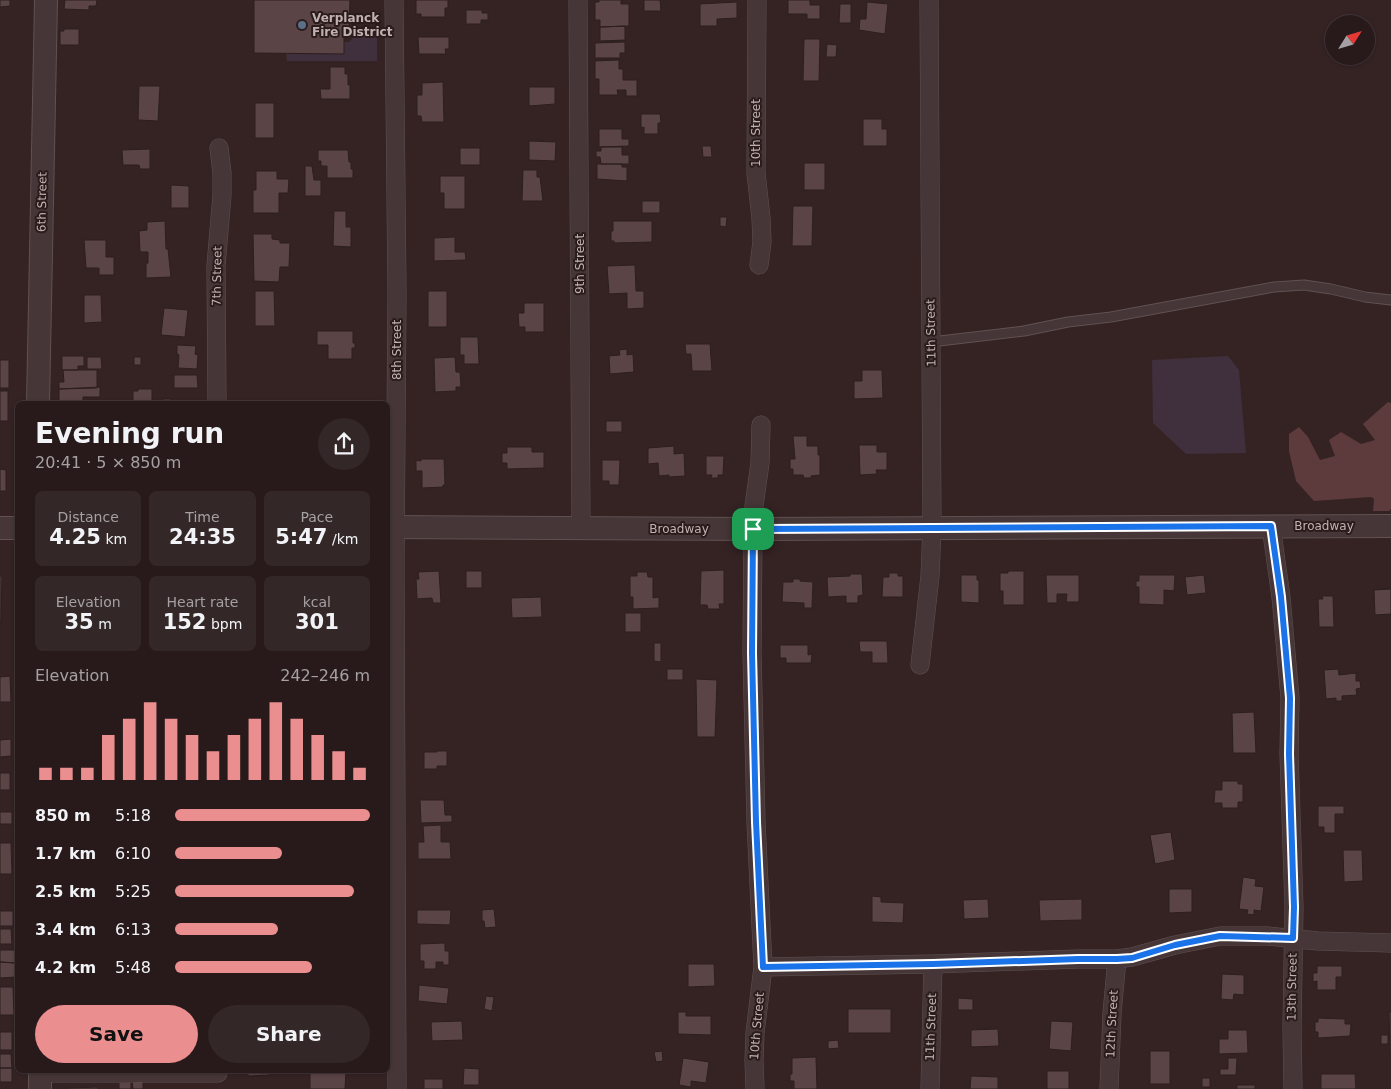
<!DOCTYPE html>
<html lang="en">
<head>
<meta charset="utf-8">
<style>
  body { margin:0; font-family:"DejaVu Sans",sans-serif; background:#342728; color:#f1f3f6; height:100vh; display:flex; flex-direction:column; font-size:19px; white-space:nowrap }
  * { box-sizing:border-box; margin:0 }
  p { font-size:16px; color:#a5a1a3 }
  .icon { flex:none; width:28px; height:28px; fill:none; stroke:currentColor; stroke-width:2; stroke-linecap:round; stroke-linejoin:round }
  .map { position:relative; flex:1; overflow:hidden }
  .side { position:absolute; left:15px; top:401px; width:375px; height:672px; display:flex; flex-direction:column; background:#281a1b; border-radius:8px; box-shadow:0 1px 4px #0004,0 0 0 1px #44383a }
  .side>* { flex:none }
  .needle { width:32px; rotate:53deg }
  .tools { position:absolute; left:1325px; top:15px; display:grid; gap:10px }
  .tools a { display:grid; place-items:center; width:50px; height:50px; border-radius:50%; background:#281a1b; box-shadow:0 1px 4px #0004,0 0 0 1px #44383a; font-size:25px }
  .pin { position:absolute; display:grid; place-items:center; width:42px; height:42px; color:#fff; margin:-21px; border-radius:10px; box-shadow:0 2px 8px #0006 }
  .round { display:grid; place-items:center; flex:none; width:52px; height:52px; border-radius:26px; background:#342728 }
  .headline { display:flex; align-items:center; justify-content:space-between; height:85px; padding:0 20px }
  h1 { font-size:28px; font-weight:700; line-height:38px }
  .stats { display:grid; grid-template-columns:repeat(3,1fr); gap:8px; height:85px; padding:5px 20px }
  .stats div { display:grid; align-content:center; border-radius:8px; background:#342728; text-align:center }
  .stats b { font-size:21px; font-weight:700 }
  .stats small { font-size:14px; font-weight:400 }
  .stats p { font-size:14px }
  .chart { height:140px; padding:10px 20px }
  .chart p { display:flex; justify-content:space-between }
  .chart svg { width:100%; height:90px; margin-top:5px; stroke:#ea8e8f; stroke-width:6 }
  .action { display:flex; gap:10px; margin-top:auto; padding:10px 20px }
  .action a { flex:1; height:58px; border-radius:30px; background:#ea8e8f; color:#111; font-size:20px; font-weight:700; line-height:58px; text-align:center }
  .action a+a { background:#342728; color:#f1f3f6 }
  ul { padding:0 20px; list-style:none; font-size:16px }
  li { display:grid; grid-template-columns:80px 60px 1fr; align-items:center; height:38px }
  li i { height:12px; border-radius:6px; background:#ea8e8f }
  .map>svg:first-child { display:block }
</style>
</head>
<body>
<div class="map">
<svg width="1391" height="1089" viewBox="0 0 1391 1089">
  <rect width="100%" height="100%" fill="#352324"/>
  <path fill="#402f3c" d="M354,31L377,32V61H287L286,53L344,54V42H349L354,37Z
    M1228,356L1239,370L1246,453L1186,454L1153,423L1152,360Z"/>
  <path fill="#5d3a3c" d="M1388,402L1391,403V509L1389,511H1373L1374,499L1371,497L1314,501L1296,481L1289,451V434L1299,427L1308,437L1320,460L1335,456L1329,440L1341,432L1361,444L1375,440L1363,424Z"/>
  <path fill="#5a4446" stroke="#2d1e1e" d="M0,0H10V6L0,7Z
    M65,0H97L96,6H89V10L64,9Z
    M254,0H350L349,30H344V54L254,53Z
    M416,0H448V8H445V17H421V14H416Z
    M599,0H621V4H629V26L600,27V20H595V2H599Z
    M644,0H660L661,11H644Z
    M788,0H810V5H820V19H807V14H788Z
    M737,2V18L717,19V26H700V4Z
    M867,2L888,4L885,34L859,30L860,19H866Z
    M840,4H851V23H839Z
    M466,10H482V13H488V20H481V24H466Z
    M625,26V40L600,41V27Z
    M64,29H79V45H60V31H64Z
    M418,37H449V49H445L446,54H419Z
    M804,39H820L819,81H803Z
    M625,42V53H620V58H595V43Z
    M827,44L837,45L836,57H826Z
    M619,60V69H623V80H637V96H626V90H617L618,95H599V79H595V61Z
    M330,67H345V74H348V85H350V99H321L320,89H330Z
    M443,82L444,122H422L421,116H417V95H422V83Z
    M139,86H160L158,121L138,120Z
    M529,87H555V104L529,106Z
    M255,103H274V138H255Z
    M641,114H660L661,123H658V134H644V127L641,128Z
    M863,119H882V129H887V146H863Z
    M599,129H622V139H629V146L599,147Z
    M529,141L556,142L555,161L529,160Z
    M702,146H711L712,157H703Z
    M601,147H622V155H629V164H601L600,157H596V151H601Z
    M460,148H480V165H460Z
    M150,149V169H140L139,165H123L122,150Z
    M318,150H348L349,162H351V169H353V178H327V166H321V161H318Z
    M804,163H825V190H804Z
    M597,164H622V167H627V181L597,179Z
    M305,166H312L314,180H321V196H305Z
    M523,170H537V177H540L543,201H522Z
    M256,171H277V179H289L288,193H279V213H253V190H256Z
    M440,176H465V209H444V193H440Z
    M171,185L189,186V208H171Z
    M642,201H660V213H642Z
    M793,206H813L812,246H792Z
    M334,211H346V227H351V247L333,246Z
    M720,217H727L726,227L720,226Z
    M165,221L166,249H168L171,277L146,278V264L148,263V252H140L139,231L147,230V222Z
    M613,221H652V242L614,243V241H611V231H613Z
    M253,234H272V239L280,240V243H290L289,267H280L279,282L254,281Z
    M455,237V252H465L466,260L434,261V238Z
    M84,240H106V257H114V275H99V268H86Z
    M635,265L636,291H644V308L627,309V293L609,294L607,266Z
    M255,291H274L275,326H255Z
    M428,291H447V327H428Z
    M84,295H101L102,322L84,323Z
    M524,303H544V332H525V327H519L518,313H524Z
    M164,308L188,310L185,337L161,335Z
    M317,331H353V343H355V348H352V359H328V345H317Z
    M460,337H478L479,364H464V355H460Z
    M685,344H710L712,371H692L691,354H686Z
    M177,345L196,346L195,354L198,355L197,369L178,368L179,355L177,354Z
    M627,349V355L633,354L634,372L610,374L609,356L620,355L619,350Z
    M62,356H84V366H78V370H62Z
    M87,357H101L102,369H87Z
    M134,357H141V365H134Z
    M455,357L456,372H460L461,387H456V391L435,392L434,358Z
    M0,360H9V388H0Z
    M63,370H97V388L59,389V382H64Z
    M862,370H882L883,398L854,399V381H862Z
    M174,375H197L198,388H174Z
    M100,387V397H83V404H59V389Z
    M138,389H152V402L133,401V391H138Z
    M0,391H8V421H0Z
    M163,399H171L172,404H163Z
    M606,421H622V432H606Z
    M793,436H807V446H818V455H820V475L811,476V478H804L803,475H793V469H790V459H795Z
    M859,445H877V452H887V470H876L877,474L860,475Z
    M674,446V454L684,453L685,476L669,477V475L659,476L658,463L648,464V448Z
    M507,447H532V452H544V468L507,469V463H502V453H507Z
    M706,456H724L723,475H718V478H711L712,475H706Z
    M421,459H444L445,485H443V487L422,488V471H416V460L421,461Z
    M602,460H620L619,485H609V481H602Z
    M0,469L6,470V491H0Z
    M724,570V604H719L720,609H708L707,605H700L701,571Z
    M439,571L441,603H433L432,598L417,599L416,579H419L418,572Z
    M466,571H482V588H466Z
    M1008,571H1024V605H1003V591H1000V573H1008Z
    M637,572H647L648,577H653V598L659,597V608L633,609V597H630V576H637Z
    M889,573H898V576H903V597H882L883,577H889Z
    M850,574H862L863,595L858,596V603H846V596L828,597L827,577L850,576Z
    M961,575H977V580H979V603L961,602Z
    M1046,575H1079V602H1066L1067,594H1057V603H1047Z
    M1139,575H1175L1174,591L1164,590V605L1139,604V587H1136V581H1139Z
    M1204,575L1206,593L1187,595L1185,577Z
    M0,576H2L1,622H0Z
    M793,579H800V581L813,582L812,608H804V603L782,602L783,582H793Z
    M1391,589V614L1375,615L1374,590Z
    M1322,596H1333L1334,627H1319L1318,599H1323Z
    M541,597L542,617L512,618L511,598Z
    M625,613H641V632H625Z
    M859,641H887L888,663H872V652H860Z
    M654,643H661V662L654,661Z
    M780,645H808V655L812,654L811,663H786V658H780Z
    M667,669H683V680H667Z
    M1338,669L1339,675L1356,673V681H1360L1361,688L1356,689L1357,695L1342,696V701H1336V698L1326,699L1324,670Z
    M10,676L11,702H0V677Z
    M696,679L717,680L715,737H697Z
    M1254,712L1256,753H1233L1232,713Z
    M11,739V756L0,757V740Z
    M437,751H447V766H437V769H424V752H437Z
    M0,773H10V790H0Z
    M1222,781H1238V784H1243V802H1238V808H1222V803H1214L1215,790H1222Z
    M420,800H444L445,815H452V822L421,823Z
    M1318,806H1344V814H1335V833H1324V827H1318Z
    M0,812H12V824H0Z
    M441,825V842H450L451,859H418V842H424L423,826Z
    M1171,832L1175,860L1155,864L1150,835Z
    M0,843H11L12,874H0Z
    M1343,850H1362L1363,881L1344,882Z
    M1243,877L1256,879L1255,886L1264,887L1261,911L1254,910V915L1247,914L1248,910L1239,909Z
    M1169,889H1192V912L1169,913Z
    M872,896L881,897V902L904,903L903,923L872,922Z
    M988,899L989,918L964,919L963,900Z
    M1082,899V920L1040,921L1039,900Z
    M494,909L496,927L485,928L484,921H482V910Z
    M417,910H451L450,925L417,924Z
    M0,911H13V926H0Z
    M0,929H11L12,944H0Z
    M445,943V951H449V965H443V962H436V969H424V961H420V944Z
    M0,950H15L16,963L0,962Z
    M0,962L16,963L15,977L0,978Z
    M688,964H714L715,986L688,987Z
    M1317,966H1342V977H1336V990H1317V981L1313,982V973H1317Z
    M1222,974L1244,975V995L1234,994L1233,1000L1221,999Z
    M419,985L449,988L447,1004L418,1001Z
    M0,987H13L14,1015H0Z
    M486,996L494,997L492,1011L484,1009Z
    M958,998L973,999V1010H958Z
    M848,1009H891V1033H848Z
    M678,1012H686V1016H711V1035L678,1034Z
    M1389,1012H1391V1053H1390Z
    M1318,1018L1345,1019V1024H1351L1350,1036L1318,1038V1032H1315V1022H1318Z
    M462,1021L463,1040L432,1041L431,1022Z
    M1051,1021L1073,1022L1071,1051L1049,1049Z
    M998,1029L999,1046L971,1047V1030Z
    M1228,1030H1247L1248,1053L1219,1054V1039H1228Z
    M0,1032H12V1050H0Z
    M1381,1035H1388V1044H1381Z
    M838,1040L839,1048L828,1049V1041Z
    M662,1051L663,1061L656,1062L654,1052Z
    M1150,1051H1170V1084H1150Z
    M0,1054H11L12,1068H0Z
    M816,1057L817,1089H794V1081H790V1074H792V1058Z
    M683,1058L709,1062L706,1083L691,1081V1087L679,1085Z
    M1228,1058H1237L1236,1075H1220V1069H1228Z
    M0,1068H12V1082H0Z
    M464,1068L479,1069V1085H463Z
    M248,1071H270V1075L248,1076Z
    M310,1071H346L345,1089H310Z
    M1047,1071H1069V1089H1047Z
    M1321,1074H1355L1356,1089H1321Z
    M971,1076L998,1077V1089H970Z
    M1202,1078H1210V1087H1202Z
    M424,1079H443V1089H424Z
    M143,1081V1089H133L132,1082Z
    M119,1082H131V1089H119Z
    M1237,1085H1255V1089H1237Z
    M98,1087V1089H68V1088Z"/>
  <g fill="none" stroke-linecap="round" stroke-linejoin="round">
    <defs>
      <path id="service" d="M931,342L1024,331L1068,322L1111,317L1274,287L1304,285L1331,289L1365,297L1391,300"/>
      <path id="minor" d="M394,0L397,292L395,563L397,1089
        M578,0L581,528
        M757,0L756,173L761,218L762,242L759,265
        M217,404L216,266L222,195V173L219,148
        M1271,526L1281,597L1290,698L1289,754L1294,907L1292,1028L1293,1089
        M920,665L930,576L932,528L929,0
        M763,967L933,964L1078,959H1117L1132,957L1175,945L1220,936H1268L1318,941L1391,943
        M40,1073H218
        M755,1089L754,1060L755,1033L763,967L756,822L752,653L753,529L754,506L760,463L761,425
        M930,1089L933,964
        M1109,1089L1112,1013L1117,959"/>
      <path id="tertiary" d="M38,404L46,0
        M388,527L753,529L1391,526
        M0,528H18
        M40,1071V1089"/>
    </defs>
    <use href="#service" stroke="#615151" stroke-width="11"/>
    <use href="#minor" stroke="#615151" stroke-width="19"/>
    <use href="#tertiary" stroke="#615151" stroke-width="24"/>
    <use href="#service" stroke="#463637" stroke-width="9"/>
    <use href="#minor" stroke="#463637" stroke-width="18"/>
    <use href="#tertiary" stroke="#463637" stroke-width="22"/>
  </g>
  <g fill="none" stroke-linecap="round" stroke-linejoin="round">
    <defs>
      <path id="route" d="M1271,526L1281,597L1290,698L1289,754L1294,907L1293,938L1220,936L1175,945L1132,958L1117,959H1078L933,964L763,967L756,822L752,653L753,529Z"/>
    </defs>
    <use href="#route" stroke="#fff" stroke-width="10"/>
    <use href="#route" stroke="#1a73e8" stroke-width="6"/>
  </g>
  <circle fill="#5c6f8a" stroke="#2b1c1c" stroke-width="2" cx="302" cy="25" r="5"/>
  <g text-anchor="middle" stroke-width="4" stroke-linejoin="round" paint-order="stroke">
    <g font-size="12" font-weight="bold" fill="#c2b1b1" stroke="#2b1c1c" text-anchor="start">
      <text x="312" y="22">Verplanck<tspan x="312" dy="14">Fire District</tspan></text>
    </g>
    <g font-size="12" fill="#c2b1b1" stroke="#2b1c1c">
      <text transform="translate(756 133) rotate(-90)" y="4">10th Street</text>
      <text transform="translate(42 202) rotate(-89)" y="4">6th Street</text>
      <text transform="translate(580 264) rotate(-90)" y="4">9th Street</text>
      <text transform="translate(217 276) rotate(-89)" y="4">7th Street</text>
      <text transform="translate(931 333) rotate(-91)" y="4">11th Street</text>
      <text transform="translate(397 350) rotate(-90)" y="4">8th Street</text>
      <text x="1324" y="530">Broadway</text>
      <text x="679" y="533">Broadway</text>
      <text transform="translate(1292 987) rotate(-89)" y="4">13th Street</text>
      <text transform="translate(1112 1024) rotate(-87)" y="4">12th Street</text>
      <text transform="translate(757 1026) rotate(-85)" y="4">10th Street</text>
      <text transform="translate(931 1027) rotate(-88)" y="4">11th Street</text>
    </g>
  </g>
</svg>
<div class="tools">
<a><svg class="needle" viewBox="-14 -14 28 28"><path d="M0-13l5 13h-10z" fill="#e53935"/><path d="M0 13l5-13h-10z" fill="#a5a1a3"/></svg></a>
</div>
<div class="pin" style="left:753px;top:529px;background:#1e9e55"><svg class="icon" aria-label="arrive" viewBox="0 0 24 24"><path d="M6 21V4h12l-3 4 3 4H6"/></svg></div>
<section class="side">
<div class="headline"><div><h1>Evening run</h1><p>20:41 · 5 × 850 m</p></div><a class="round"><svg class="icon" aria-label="share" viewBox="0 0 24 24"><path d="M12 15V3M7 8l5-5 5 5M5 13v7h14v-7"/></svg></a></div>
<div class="stats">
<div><p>Distance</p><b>4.25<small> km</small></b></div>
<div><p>Time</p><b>24:35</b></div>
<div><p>Pace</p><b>5:47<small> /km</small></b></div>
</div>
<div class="stats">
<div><p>Elevation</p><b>35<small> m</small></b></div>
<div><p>Heart rate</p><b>152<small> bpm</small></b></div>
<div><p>kcal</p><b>301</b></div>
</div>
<div class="chart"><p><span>Elevation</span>242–246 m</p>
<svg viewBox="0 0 160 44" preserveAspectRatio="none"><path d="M5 44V38M15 44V38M25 44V38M35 44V22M45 44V14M55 44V6M65 44V14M75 44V22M85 44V30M95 44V22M105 44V14M115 44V6M125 44V14M135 44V22M145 44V30M155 44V38"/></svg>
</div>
<ul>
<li><b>850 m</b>5:18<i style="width:100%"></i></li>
<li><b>1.7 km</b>6:10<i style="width:55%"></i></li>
<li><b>2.5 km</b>5:25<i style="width:92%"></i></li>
<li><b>3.4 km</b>6:13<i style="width:53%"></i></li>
<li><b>4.2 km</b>5:48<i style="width:70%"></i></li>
</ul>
<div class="action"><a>Save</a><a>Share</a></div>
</section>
</div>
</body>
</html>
